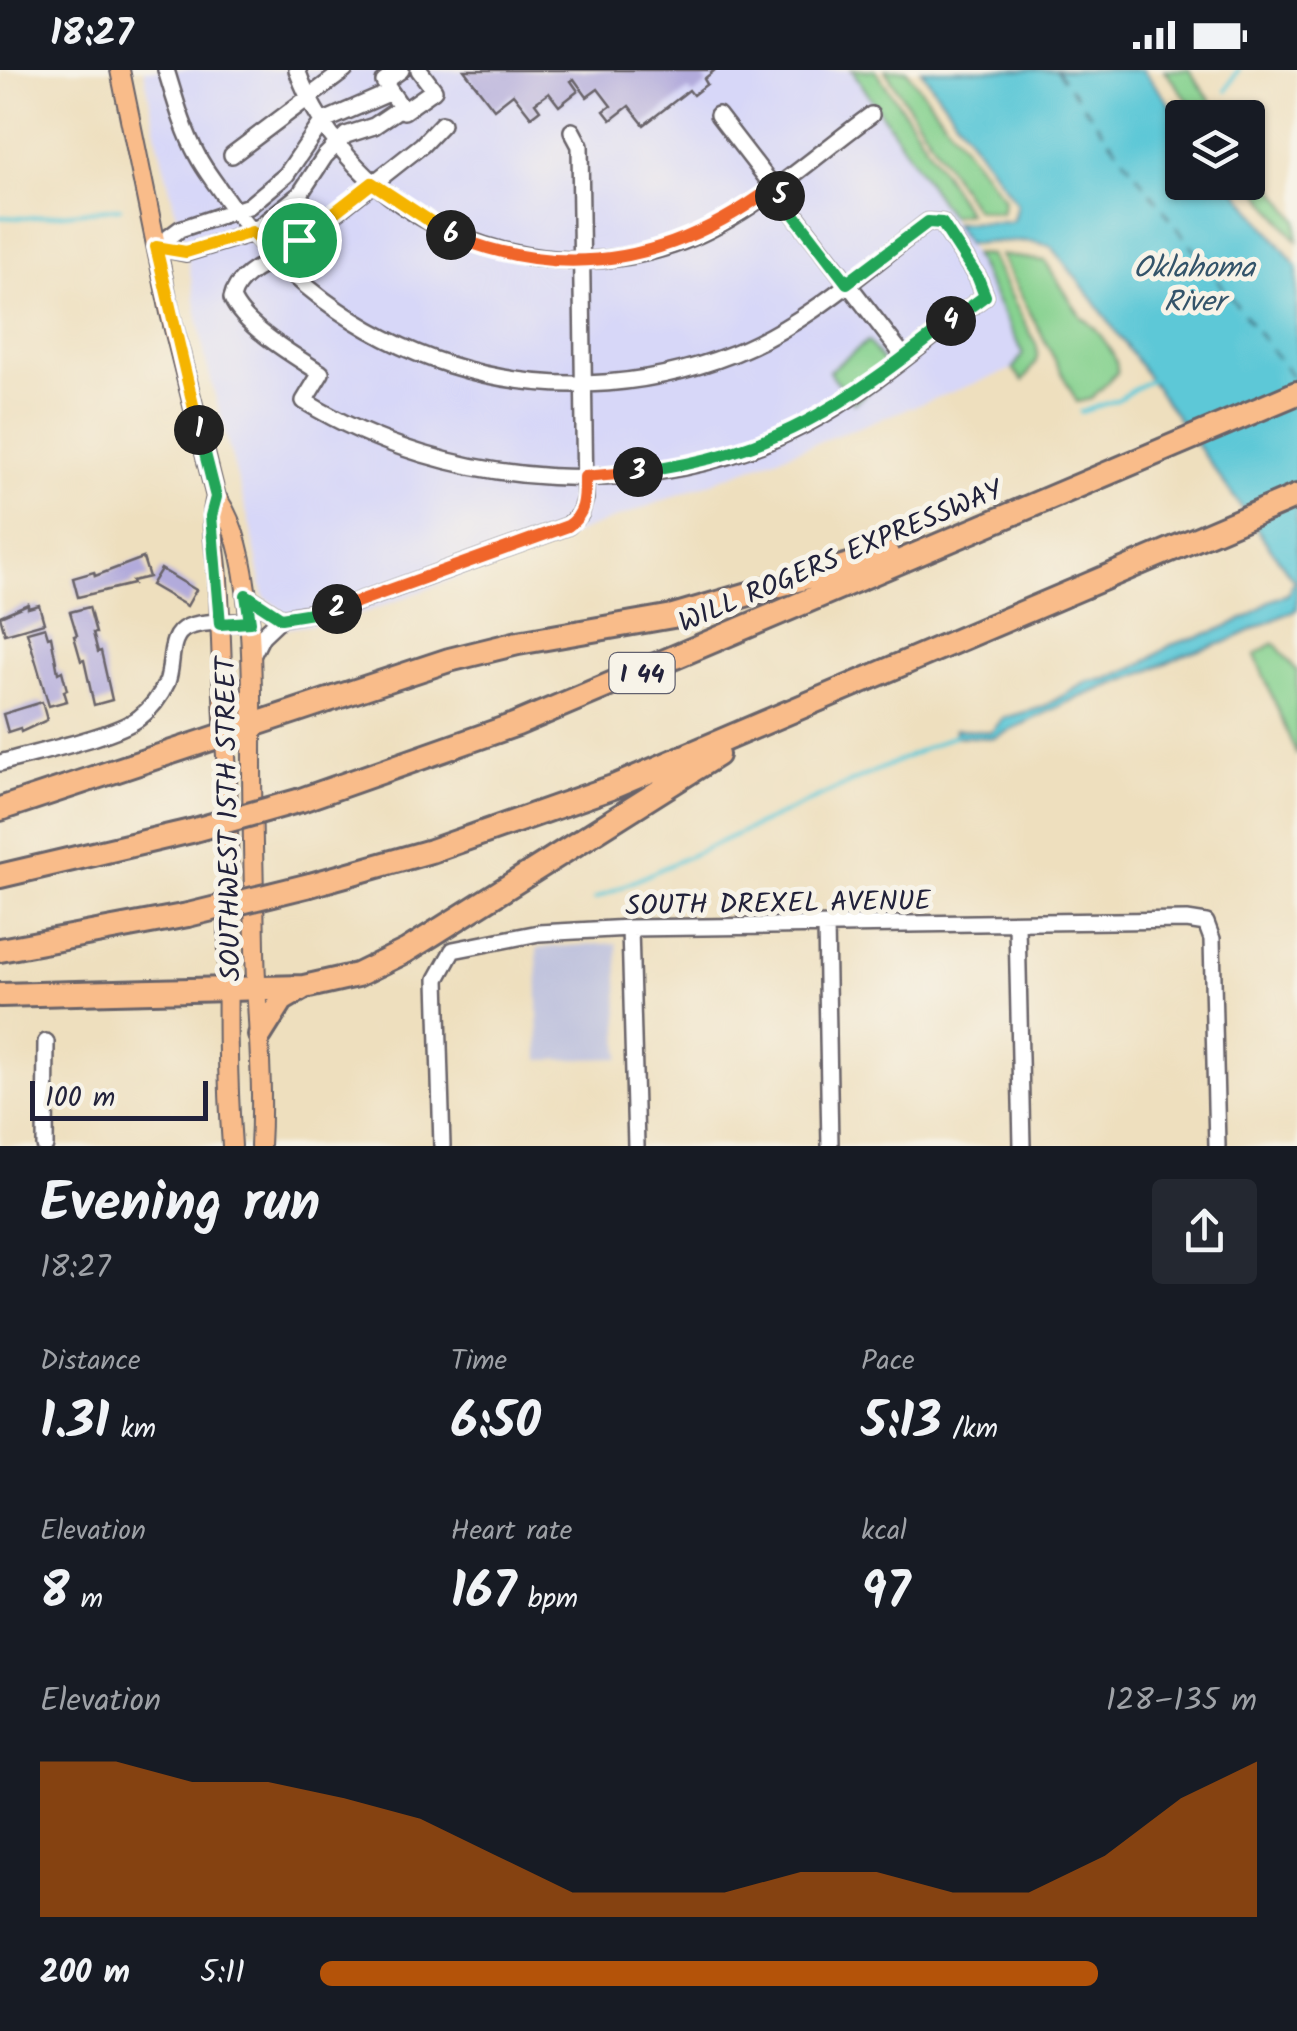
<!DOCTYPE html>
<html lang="en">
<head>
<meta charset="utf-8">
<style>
  body { margin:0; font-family:Kalam,sans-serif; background:#242831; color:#f1f3f6; height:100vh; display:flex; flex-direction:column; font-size:38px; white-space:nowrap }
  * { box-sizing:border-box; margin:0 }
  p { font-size:32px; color:#9ea1a6 }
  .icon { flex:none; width:55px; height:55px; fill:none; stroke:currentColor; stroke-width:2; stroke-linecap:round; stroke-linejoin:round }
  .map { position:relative; height:1076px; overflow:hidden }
  .sheet { display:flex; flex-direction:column; background:#171b24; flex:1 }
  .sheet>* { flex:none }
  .buttons { position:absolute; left:1165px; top:30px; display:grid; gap:20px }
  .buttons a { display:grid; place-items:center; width:100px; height:100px; border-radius:10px; background:#171b24; box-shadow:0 2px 8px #0004; font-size:50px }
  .scale { position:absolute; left:30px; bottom:25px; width:178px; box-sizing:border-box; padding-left:10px; border:5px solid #22223b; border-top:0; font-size:28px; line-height:35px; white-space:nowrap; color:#22223b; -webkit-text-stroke:8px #f7f3e8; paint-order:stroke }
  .pin { position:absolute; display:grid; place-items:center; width:85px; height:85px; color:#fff; margin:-42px; border:5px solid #fff; border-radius:50%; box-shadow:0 2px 10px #0007 }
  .km { position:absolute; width:50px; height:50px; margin:-25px; border-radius:50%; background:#222; color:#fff; font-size:28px; line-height:50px; text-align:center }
  .round { display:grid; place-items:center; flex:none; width:105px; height:105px; border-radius:10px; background:#242831 }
  .summary { display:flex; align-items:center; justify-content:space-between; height:170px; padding:0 40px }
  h1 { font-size:55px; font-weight:800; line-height:75px }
  .figures { display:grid; grid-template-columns:repeat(3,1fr); gap:15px; height:170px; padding:10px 40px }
  .figures div { display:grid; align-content:center }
  .figures b { font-size:50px; font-weight:800 }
  .figures small { font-size:28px; font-weight:400 }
  .figures p { font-size:28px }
  .chart { height:280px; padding:20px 40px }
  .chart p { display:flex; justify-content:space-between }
  .chart svg { width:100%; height:180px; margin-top:10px; fill:#b45309; opacity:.7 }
  ul { padding:0 40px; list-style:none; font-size:32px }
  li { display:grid; grid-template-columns:160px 120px 1fr; align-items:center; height:75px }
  li i { height:25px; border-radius:12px; background:#b45309 }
  .status { display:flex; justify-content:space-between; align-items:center; height:70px; padding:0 50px; background:#171b24; direction:ltr }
  .status svg { height:28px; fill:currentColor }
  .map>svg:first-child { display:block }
</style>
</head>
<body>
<div class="status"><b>18:27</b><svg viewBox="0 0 49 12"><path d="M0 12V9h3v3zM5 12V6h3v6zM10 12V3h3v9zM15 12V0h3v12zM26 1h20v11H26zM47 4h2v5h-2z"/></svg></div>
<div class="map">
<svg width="1297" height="1076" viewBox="0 0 1297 1076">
  <rect width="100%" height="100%" fill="#f7f3e8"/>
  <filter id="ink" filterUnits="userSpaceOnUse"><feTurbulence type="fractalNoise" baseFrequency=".01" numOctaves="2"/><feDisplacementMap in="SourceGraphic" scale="20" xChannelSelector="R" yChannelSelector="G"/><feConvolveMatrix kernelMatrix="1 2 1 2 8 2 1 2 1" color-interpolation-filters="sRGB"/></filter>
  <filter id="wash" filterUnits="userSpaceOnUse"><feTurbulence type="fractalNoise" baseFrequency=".0048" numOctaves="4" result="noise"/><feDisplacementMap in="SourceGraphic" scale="40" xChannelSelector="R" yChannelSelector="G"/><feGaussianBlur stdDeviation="2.25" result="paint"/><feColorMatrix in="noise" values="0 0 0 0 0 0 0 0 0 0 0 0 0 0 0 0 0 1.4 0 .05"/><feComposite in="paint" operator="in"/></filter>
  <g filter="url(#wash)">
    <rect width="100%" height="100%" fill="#eedfbe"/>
    <path fill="#d7d7f8" d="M144,0H852L902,71L973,184L1023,284L1013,299L345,550L282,559L281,540L264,527L251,459L206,292L188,191L158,72Z"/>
    <path fill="#bfc2dd" d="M617,873L620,988L539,990L537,878Z"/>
    <path fill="#87d290" stroke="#547a66" stroke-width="2.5" d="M852,0H875L912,53L968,143L950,146Z
      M885,0H906L1004,129L1001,143L975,139Z
      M1164,0H1189L1222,47H1201Z
      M1248,84L1297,150V171L1248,107Z
      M973,184L990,185L1036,274C1041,290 1032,298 1023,311L1013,299L1023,284Z
      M1000,185L1045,191L1081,247C1096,257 1120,286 1117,303L1091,329L1077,332Z
      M868,271L892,303L854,333L829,301Z
      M1274,573L1297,601V686L1255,585Z"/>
    <path fill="#5dc8d7" stroke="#407589" stroke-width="2.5" d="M921,0H1143L1182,50V112L1231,113L1297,197V539L1226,572L1183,585L1149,601L1072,630L994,668L954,666L955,659L991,662L1004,648L1043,637L1089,611L1107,609L1142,594L1171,575L1216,561L1250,546L1269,531L1288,524L1294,511L1094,231L1052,177C1028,166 993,173 967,174L954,153L1009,152L1013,150L1017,134Z"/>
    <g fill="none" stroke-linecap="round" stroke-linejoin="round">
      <path stroke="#5dc8d7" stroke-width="4" d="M1226,21L1238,0
        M0,147L25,148L120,138
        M1081,342L1117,330L1153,308
        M595,829L955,665"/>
      <path stroke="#34546a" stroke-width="2.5" stroke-dasharray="12 10" stroke-linecap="butt" d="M1056,0L1296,312"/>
    </g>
    <g id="blocks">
      <path fill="#b2abdb" d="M464,0H715L704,9L707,14L693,25L689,20L644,55L629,36L611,50L604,41L611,36L598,19L587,27L574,9L571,11L578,21L559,36L549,23L535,33L540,40L531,47L513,24L494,39Z
        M143,488L149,507L132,511L133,514L78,527L73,508L94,502L95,506Z
        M161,499L196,520L187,536L151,515Z
        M28,534V538L39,535L44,553L5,564L0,546Z
        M89,537L96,563H93L98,582L101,581L112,630L94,635L84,590L81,591L74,566L77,565L70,542Z
        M45,557L48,567L51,566L58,603L62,601L67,620L64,621L67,631L49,636L27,562Z
        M42,632L47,650L21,662L20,658L8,662L3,644Z"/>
    </g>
  </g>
  <g filter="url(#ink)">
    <use href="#blocks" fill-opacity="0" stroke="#696469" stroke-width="2.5"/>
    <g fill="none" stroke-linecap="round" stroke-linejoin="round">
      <defs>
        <path id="minor" d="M166,0C175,29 183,59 197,85C204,99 214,111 222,123C338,292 542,359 735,283C807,254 867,198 928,152L942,153L978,208L985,226C927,269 871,320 806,354C651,435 451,421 304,331L321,303C296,287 243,256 232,228C236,209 258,196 276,190L422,75L442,54
          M297,0C350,148 525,225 673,175C747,150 809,90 871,45
          M401,0L384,12L404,41L434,20L419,0
          M718,45L905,288
          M232,85L345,0
          M156,177L186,183L252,163L300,124L325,86L346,65L374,56L402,37
          M156,177L180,159L249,136L286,105L322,52L391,22
          M246,525L281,548L262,566L252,586
          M281,548L343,537L568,456L580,444L585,428L580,76L572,61
          M0,693C34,683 113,667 139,648C151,639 161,625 167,612C174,594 167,565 188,557C206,550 231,553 249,552
          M826,855L830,1076
          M1017,855L1022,1076
          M630,858L636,1076
          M45,1076L46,972
          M442,1076L437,909L453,880L539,863L630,858L1187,850L1206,853L1212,869L1217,1076"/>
        <path id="major" d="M120,0L170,243L216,427C257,479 252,622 252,687C252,751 254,815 255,878C256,944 264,1009 260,1076
          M216,427C208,455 217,482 218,510C222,569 222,628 226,686C233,816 222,946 232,1076"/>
        <path id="highway" d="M301,730L517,654L1297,323
          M0,739L449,590L518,573L673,546L887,484
          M0,806L191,761
          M310,815L431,781L613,717L1297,426
          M0,880L188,845
          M0,925L304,917L357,905L406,881L717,685
          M260,965L282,930L301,919"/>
      </defs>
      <use href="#minor" stroke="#696469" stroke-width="20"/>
      <use href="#major" stroke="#696469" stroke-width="22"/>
      <use href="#highway" stroke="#696469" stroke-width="28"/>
      <use href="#minor" stroke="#fff" stroke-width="15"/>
      <use href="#major" stroke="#f9bc8a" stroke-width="18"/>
      <use href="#highway" stroke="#f9bc8a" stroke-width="22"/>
      <defs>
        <path id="highway-bridge" d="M191,761L301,730
          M188,845L310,815"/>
      </defs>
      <use href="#highway-bridge" stroke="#696469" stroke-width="28" stroke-linecap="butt"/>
      <use href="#highway-bridge" stroke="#f9bc8a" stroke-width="22"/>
    </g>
  </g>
  <g fill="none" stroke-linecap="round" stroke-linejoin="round" filter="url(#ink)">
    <defs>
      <path id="split-1" d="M199,360L156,177L186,182L252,162L276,190L299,170"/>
      <path id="split-2" d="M199,360L216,427L211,446L220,554L250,552L246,525L281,548L337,539"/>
      <path id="split-3" d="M337,539L568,456C586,444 585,427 585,407L638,402"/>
      <path id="split-4" d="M638,402C777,384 844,335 951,251"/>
      <path id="split-5" d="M780,126L847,213L928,152L942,153L978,208L985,226L951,251"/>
      <path id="split-6" d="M451,165C568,214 675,190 773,117L780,126"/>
      <path id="split-7" d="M299,170L372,113L451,165"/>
    </defs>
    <use href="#split-1" stroke="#fff" stroke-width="20"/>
    <use href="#split-2" stroke="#fff" stroke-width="20"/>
    <use href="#split-3" stroke="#fff" stroke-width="20"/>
    <use href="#split-4" stroke="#fff" stroke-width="20"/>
    <use href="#split-5" stroke="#fff" stroke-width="20"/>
    <use href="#split-6" stroke="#fff" stroke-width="20"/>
    <use href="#split-7" stroke="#fff" stroke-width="20"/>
    <use href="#split-1" stroke="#f5b400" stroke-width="12"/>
    <use href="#split-2" stroke="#22a559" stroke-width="12"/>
    <use href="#split-3" stroke="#f0652b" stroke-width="12"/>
    <use href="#split-4" stroke="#22a559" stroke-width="12"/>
    <use href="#split-5" stroke="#22a559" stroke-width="12"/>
    <use href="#split-6" stroke="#f0652b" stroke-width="12"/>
    <use href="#split-7" stroke="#f5b400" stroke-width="12"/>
  </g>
  <g text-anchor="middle" stroke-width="10" stroke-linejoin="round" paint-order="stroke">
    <rect fill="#f7f3e8" stroke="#62616f" stroke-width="2.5" x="609.5" y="583" width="65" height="40" rx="8"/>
    <g font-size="25" font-weight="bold" fill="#22223b">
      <text x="642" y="612">I 44</text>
    </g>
    <g font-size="28" fill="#22223b" stroke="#f7f3e8">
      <text transform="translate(840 485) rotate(-23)" y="10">WILL ROGERS EXPRESSWAY</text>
      <text transform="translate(227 749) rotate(-91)" y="10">SOUTHWEST 15TH STREET</text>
      <text transform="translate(778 832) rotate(-1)" y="10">SOUTH DREXEL AVENUE</text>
    </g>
    <g font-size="30" font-style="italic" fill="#34546a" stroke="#f7f3e8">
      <text x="1194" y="207">Oklahoma<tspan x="1194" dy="34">River</tspan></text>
    </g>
  </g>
</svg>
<div class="buttons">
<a><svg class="icon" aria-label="layers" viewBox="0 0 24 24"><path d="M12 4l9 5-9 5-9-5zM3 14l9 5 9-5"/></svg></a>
</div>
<div class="scale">100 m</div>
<div class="pin" style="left:299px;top:170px;background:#1e9e55"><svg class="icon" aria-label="arrive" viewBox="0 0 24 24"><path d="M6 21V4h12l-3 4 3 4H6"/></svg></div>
<b class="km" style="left:199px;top:360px">1</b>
<b class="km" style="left:337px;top:539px">2</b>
<b class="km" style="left:638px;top:402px">3</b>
<b class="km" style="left:951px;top:251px">4</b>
<b class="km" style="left:780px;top:126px">5</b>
<b class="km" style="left:451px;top:165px">6</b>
</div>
<section class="sheet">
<div class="summary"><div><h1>Evening run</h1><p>18:27</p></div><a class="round"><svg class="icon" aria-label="share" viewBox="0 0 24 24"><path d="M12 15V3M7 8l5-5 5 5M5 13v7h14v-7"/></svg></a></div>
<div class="figures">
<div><p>Distance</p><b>1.31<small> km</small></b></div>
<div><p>Time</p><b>6:50</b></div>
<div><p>Pace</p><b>5:13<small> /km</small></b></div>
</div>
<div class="figures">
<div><p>Elevation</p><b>8<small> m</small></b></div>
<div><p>Heart rate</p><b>167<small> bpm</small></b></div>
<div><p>kcal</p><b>97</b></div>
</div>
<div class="chart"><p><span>Elevation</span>128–135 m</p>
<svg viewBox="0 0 160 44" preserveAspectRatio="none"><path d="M0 44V6L10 6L20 11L30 11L40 15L50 20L60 29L70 38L80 38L90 38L100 33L110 33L120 38L130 38L140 29L150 15L160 6V44z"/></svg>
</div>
<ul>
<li><b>200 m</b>5:11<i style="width:83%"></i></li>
</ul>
</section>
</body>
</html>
